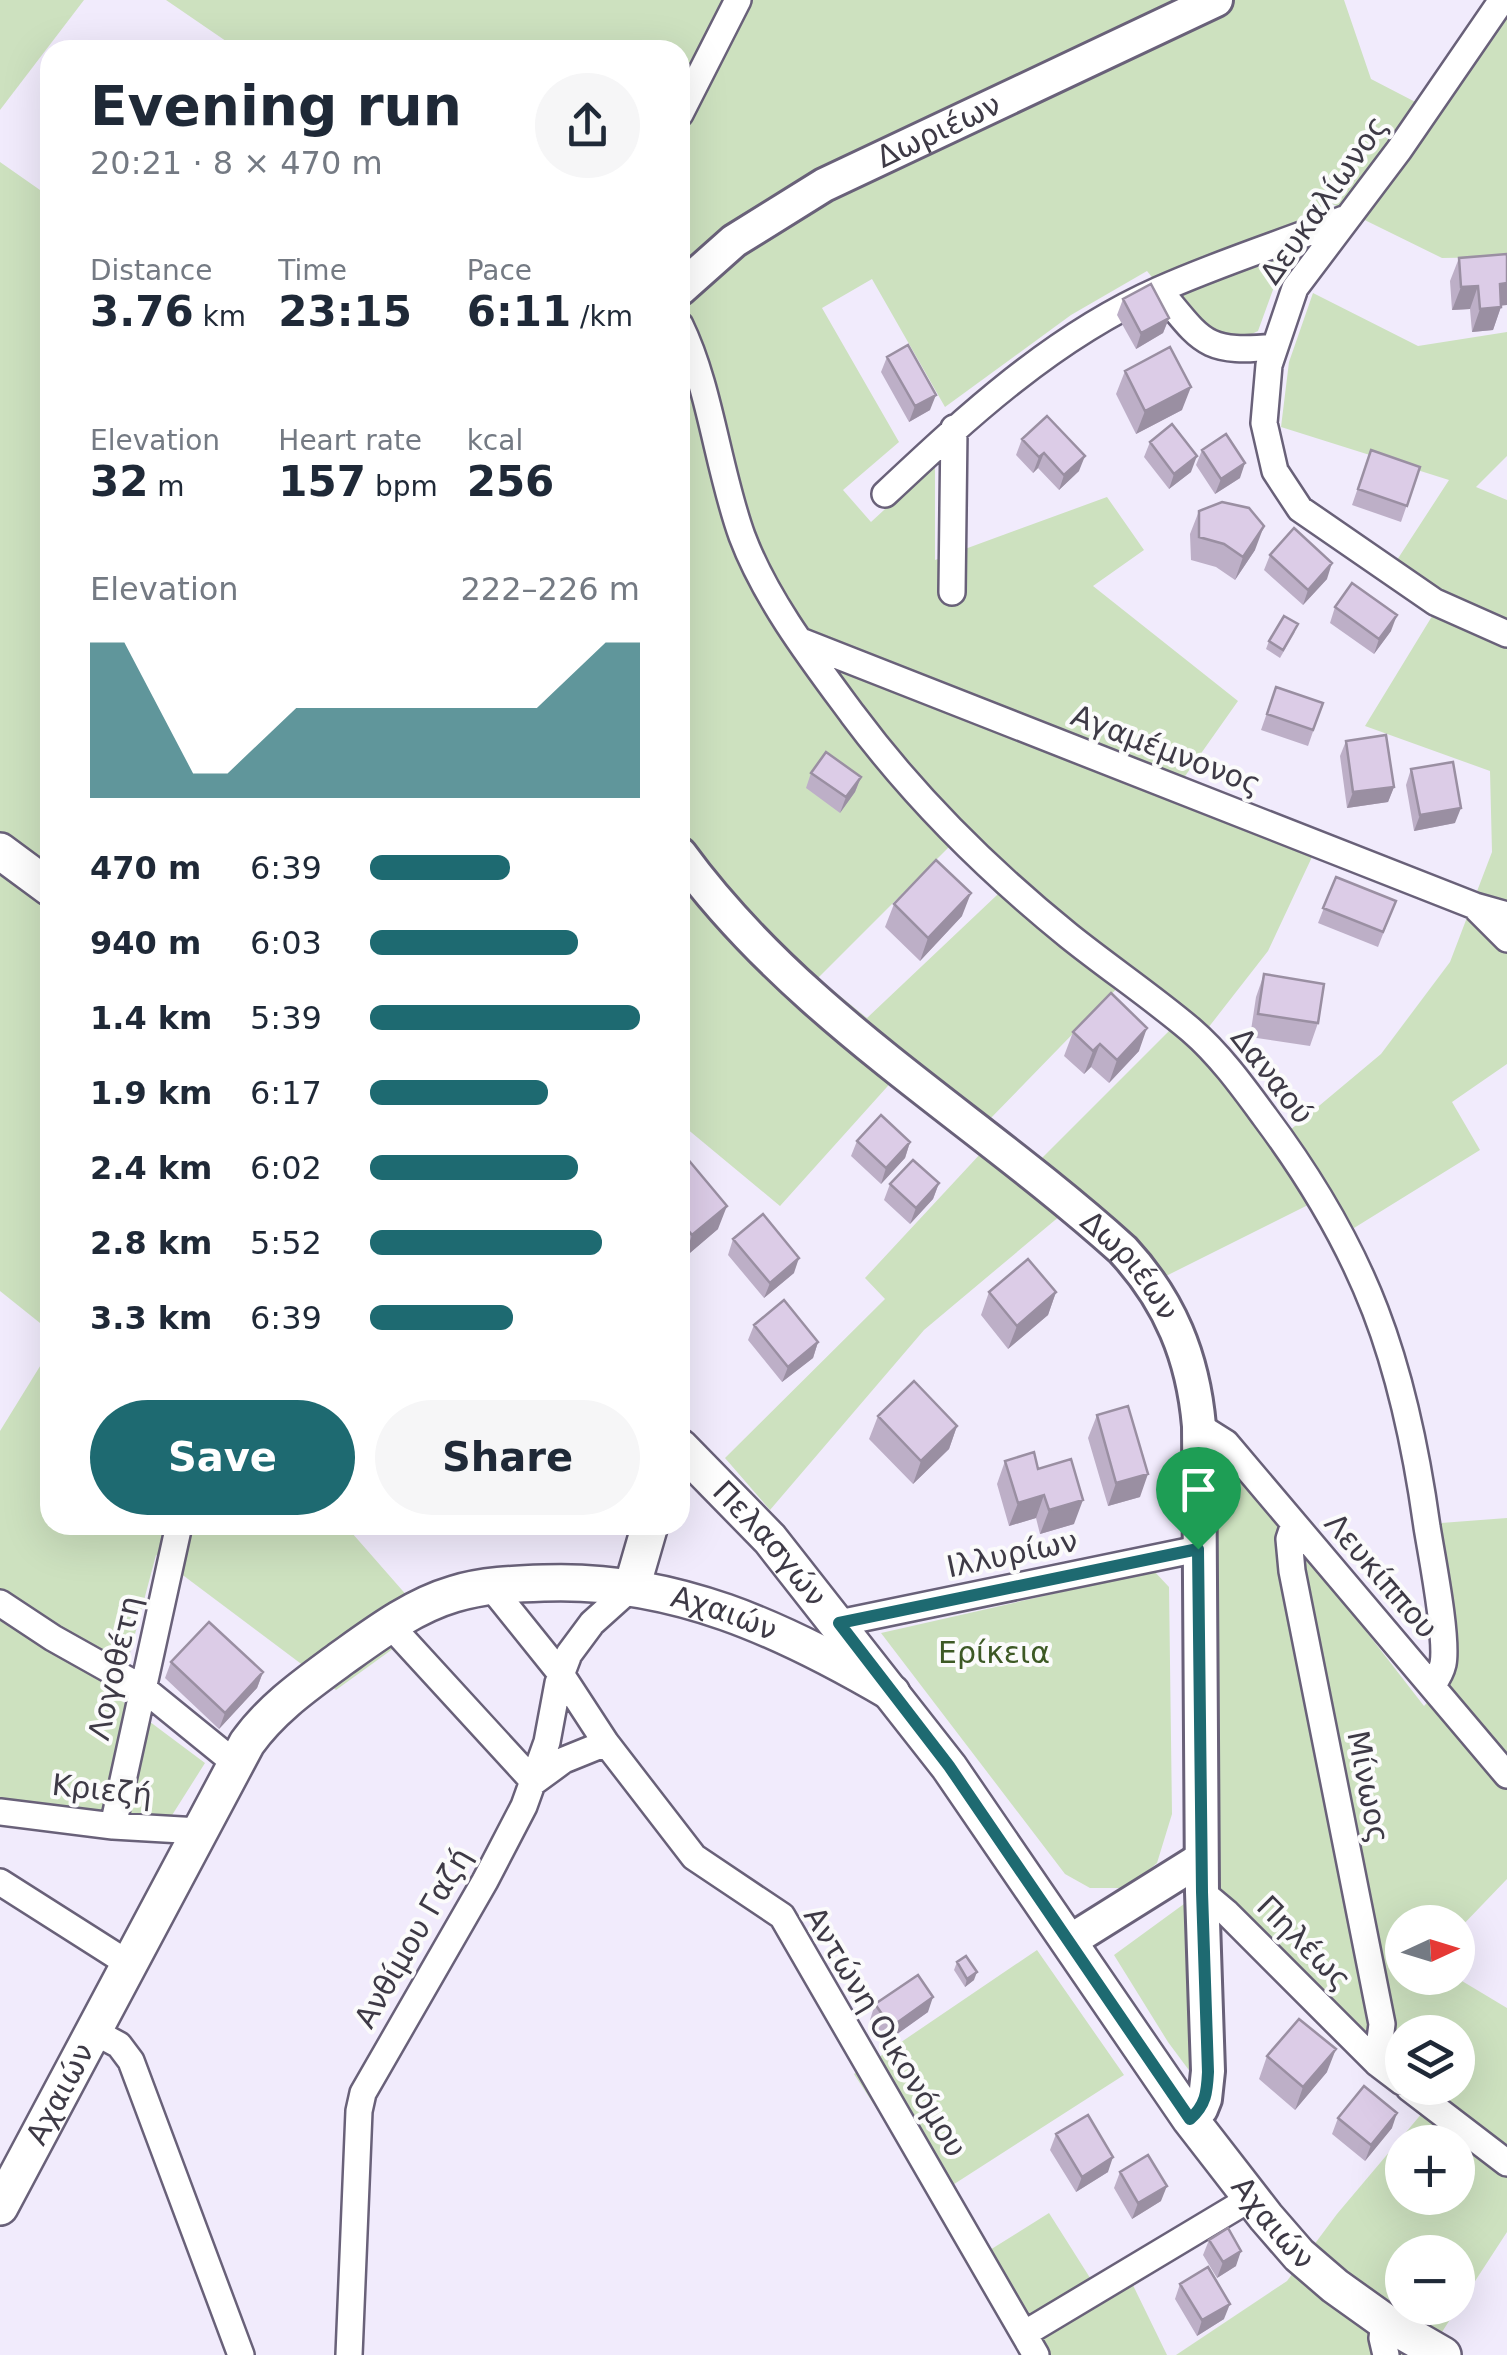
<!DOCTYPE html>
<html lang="en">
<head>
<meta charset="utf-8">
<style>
  body { margin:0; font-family:"DejaVu Sans",sans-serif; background:#f6f6f7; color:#1f2937; height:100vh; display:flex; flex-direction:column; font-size:38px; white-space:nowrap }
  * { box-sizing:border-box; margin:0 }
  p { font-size:32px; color:#747a83 }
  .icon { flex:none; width:55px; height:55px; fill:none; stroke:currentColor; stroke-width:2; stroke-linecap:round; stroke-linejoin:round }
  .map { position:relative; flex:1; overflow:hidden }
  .drawer { position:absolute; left:40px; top:40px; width:650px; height:1495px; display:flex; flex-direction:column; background:#fff; border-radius:30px; box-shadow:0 10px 40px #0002 }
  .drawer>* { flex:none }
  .needle { width:65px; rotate:86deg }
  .tools { position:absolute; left:1385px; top:1905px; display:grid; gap:20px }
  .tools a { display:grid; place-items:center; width:90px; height:90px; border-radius:50%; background:#fff; box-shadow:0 10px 40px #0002; font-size:50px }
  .pin { position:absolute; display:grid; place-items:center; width:85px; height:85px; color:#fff; margin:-102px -42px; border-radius:50% 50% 50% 0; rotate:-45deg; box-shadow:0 0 10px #0007 }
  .pin .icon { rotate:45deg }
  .round { display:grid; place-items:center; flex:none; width:105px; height:105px; border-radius:52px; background:#f6f6f7 }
  .summary { display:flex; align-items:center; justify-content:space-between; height:170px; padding:0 50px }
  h1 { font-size:55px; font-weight:700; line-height:75px }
  .stats { display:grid; grid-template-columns:repeat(3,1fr); gap:15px; height:170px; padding:10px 50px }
  .stats div { display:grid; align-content:center }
  .stats b { font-size:42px; font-weight:700 }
  .stats small { font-size:28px; font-weight:400 }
  .stats p { font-size:28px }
  .chart { height:280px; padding:20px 50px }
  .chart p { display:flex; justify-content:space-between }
  .chart svg { width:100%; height:180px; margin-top:10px; fill:#1e6a71; opacity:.7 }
  .cta { display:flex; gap:20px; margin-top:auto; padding:20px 50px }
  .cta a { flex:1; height:115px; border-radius:60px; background:#1e6a71; color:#fff; font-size:40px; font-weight:700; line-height:115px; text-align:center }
  .cta a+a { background:#f6f6f7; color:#1f2937 }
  ul { padding:0 50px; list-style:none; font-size:32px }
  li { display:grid; grid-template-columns:160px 120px 1fr; align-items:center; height:75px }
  li i { height:25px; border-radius:12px; background:#1e6a71 }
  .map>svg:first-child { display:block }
</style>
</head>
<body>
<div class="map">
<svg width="1507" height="2355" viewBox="0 0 1507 2355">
  <rect width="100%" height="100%" fill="#f1ebfc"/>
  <path fill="#cde1bf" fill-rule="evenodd" d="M0,0H84L0,110Z
    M166,0H1344L1371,79L1425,107L1507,0V257L1442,258L1326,201L1289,246L1258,331L1227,346L1182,315L1147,271L1071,315L945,407L872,279L822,308L899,442L843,490L871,522L935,463V560L1107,497L1144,550L1093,586L1238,701L1171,796L1312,857L1268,951L1194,1046L1289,1131L1381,1054L1450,962L1492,852L1490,771L1365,726L1445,595L1397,560L1449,480L1281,427L1289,362L1313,293L1418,346L1507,332V456L1476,487L1507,500V1064L1452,1102L1480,1150L1354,1228L1328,1195L1164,1277L1148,1250L1079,1200L924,1330L770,1510L725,1458L885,1299L865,1278L982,1152L1020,1180L1186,1014L1130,975L988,1121L913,1058L780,1206L680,1123V50H239ZM965,831L1015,878L867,1018L818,978Z
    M0,162L50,197V1331L0,1291Z
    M50,1350V1525H345L430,1622L336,1690L156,1555L118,1698L205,1763L169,1820L0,1803V1431Z
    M1207,1454L1222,1457L1255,1488L1424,1706L1455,1672L1441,1523L1507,1518V1879L1458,1930V1922H1402V1978H1457L1507,2008V2232L1427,2355H1176L1287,2281L1337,2214L1423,2112L1490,2135L1426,2088H1458V2032H1402V2066L1266,1942L1210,1886L1191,2073L1168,2042L1114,1955L1210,1885ZM1402,2142H1458V2198H1402ZM1402,2252H1458V2308H1402Z
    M1154,1571L1169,1587L1172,1814L1157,1863L1128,1888H1090L1065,1874L881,1633Z
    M1037,1950L1124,2075L934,2197L854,2074Z
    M1049,2213L1099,2292L1128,2275L1167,2355H1023L969,2263Z"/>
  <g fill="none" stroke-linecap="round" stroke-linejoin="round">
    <defs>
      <path id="minor" d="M1502,0L1399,150L1295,288L1269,365L1264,423L1275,471L1300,509L1435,602L1507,634
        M680,114L738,0
        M1159,290C1202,341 1203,354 1274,347
        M680,325C710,386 718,470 742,536C766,600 813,661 853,715C914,797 990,872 1069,936C1109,968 1152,997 1191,1030C1220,1055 1243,1087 1265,1117C1366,1252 1404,1361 1427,1527C1432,1558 1448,1638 1443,1664C1441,1673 1437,1679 1432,1686
        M885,494C968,416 1053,337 1159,290C1219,263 1283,243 1344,219
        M952,592L954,428
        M803,642L1475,906L1507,915
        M1478,910L1507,939
        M1199,1426L1226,1443L1507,1775
        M1294,1524L1289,1539L1292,1571L1382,2024L1377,2063
        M491,1587L561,1674L606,1743L694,1857L782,1916L1036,2355
        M0,1603L53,1638L144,1689L235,1763
        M839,1623L1198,1549
        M390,1625L534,1782L564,1760L606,1743
        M0,1812L113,1826L199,1831
        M113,1826L179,1525
        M0,1882L129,1964
        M1202,1892L1227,1913L1377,2063L1402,2082
        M93,2031L119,2045L131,2061L241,2355
        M1409,2088L1507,2163
        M1384,2321L1382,2338L1386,2355
        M1024,2334L1251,2198
        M349,2355L359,2111L363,2093L485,1881L524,1806L547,1742L558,1683L569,1654L592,1623L632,1587"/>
      <g id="tertiary">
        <path id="s1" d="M680,289L734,241L824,185L1216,0"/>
        <path id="s2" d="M680,854C798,1016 976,1117 1123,1250C1170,1301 1193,1357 1199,1426L1202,1892L1208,2071L1205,2099L1201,2109L1190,2119"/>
        <path d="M1070,1941L1201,1859"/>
      </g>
      <g id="secondary">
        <path d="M0,851L50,888"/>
        <path id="s3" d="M680,1447L770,1539L949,1767L1190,2119L1266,2217L1299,2255L1335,2286L1384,2321L1443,2355"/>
        <path d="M632,1587L650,1525"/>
        <path id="s4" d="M0,2207L247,1743C273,1707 307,1684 342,1658C377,1633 413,1606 454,1594C483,1585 514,1584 544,1583C673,1578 783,1629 892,1693"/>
      </g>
    </defs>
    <use href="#minor" stroke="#696179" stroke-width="30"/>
    <use href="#tertiary" stroke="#696179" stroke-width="38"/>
    <use href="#secondary" stroke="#696179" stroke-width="40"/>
    <use href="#minor" stroke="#fff" stroke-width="25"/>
    <use href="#tertiary" stroke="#fff" stroke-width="32"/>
    <use href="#secondary" stroke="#fff" stroke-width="35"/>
  </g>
  <path fill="#bdafc7" d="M1459,258L1501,306L1493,330L1472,332L1470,309L1452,310L1450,281Z
    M1123,299L1169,318L1163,333L1136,349L1117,315Z
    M887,357L930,410L909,422L881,372Z
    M1125,371L1182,410L1136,434L1116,394Z
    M1022,439L1079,471L1059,490L1038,468L1033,473L1016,455Z
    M1150,442L1191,472L1169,489L1144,457Z
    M1202,450L1240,478L1215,494L1196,465Z
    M1371,450L1420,467L1401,522L1352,505Z
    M1199,511L1255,550L1235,580L1216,567L1191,560L1190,534Z
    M1270,555L1327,579L1303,605L1264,570Z
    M1335,607L1391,631L1374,654L1330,623Z
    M1295,632L1280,658L1266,649L1269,641Z
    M1276,687L1323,703L1308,746L1261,730Z
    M1346,741L1394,787L1388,802L1347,808L1340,756Z
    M1411,769L1455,823L1414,831L1406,785Z
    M811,773L861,777L855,792L840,813L806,788Z
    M1336,877L1396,901L1378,947L1318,923Z
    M894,904L962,916L920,961L885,927Z
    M1264,974L1318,1023L1310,1046L1250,1037L1256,997Z
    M1073,1032L1139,1051L1109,1083L1091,1067L1084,1074L1064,1056Z
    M857,1141L910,1142L905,1158L881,1184L851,1156Z
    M680,1162L718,1229L684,1258L680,1254Z
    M939,1183L933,1199L910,1224L884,1200L890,1184Z
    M733,1239L794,1273L764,1298L728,1255Z
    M989,1292H1056L1048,1315L1008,1349L981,1315Z
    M754,1325L818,1342L813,1358L782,1382L748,1340Z
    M1097,1415L1140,1497L1108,1506L1088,1438Z
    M878,1416L957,1426L949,1449L913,1484L869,1439Z
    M1005,1461L1038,1469L1074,1524L1040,1534L1036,1518L1009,1526L997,1484Z
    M171,1662L263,1672L257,1688L219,1729L165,1678Z
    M957,1962L974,1980L965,1987L954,1970Z
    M875,2004L928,2012L886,2042L870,2020Z
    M1267,2056L1327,2072L1295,2110L1259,2079Z
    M1338,2118L1392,2128L1365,2161L1332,2134Z
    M1056,2134L1108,2172L1076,2192L1050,2150Z
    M1120,2172L1161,2201L1132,2219L1114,2188Z
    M1209,2240L1236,2266L1217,2278L1203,2255Z
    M1180,2284L1224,2319L1197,2336L1175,2299Z"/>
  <path fill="#9a8fa2" d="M1507,283V305L1491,307L1500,284Z
    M1478,286L1470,309L1452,310L1461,287Z
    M1501,307L1493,330L1472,332L1480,309Z
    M1169,318L1163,333L1136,349L1141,333Z
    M1191,387L1182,410L1136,434L1145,411Z
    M936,395L930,410L909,422L915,406Z
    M1044,453L1038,468L1033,473L1039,457Z
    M1085,456L1079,471L1059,490L1064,475Z
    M1197,456L1191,472L1169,489L1174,474Z
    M1245,463L1240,478L1215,494L1221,479Z
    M1264,526L1255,550L1235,580L1243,557Z
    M1332,563L1327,579L1303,605L1308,590Z
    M1397,615L1391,631L1374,654L1379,639Z
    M861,777L855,792L840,813L846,797Z
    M1394,787L1388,802L1347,808L1353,792Z
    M1461,808L1455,823L1414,831L1420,815Z
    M971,893L962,916L920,961L928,938Z
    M1147,1028L1139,1051L1109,1083L1117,1060Z
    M1100,1044L1091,1067L1084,1074L1093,1051Z
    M910,1142L905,1158L881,1184L886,1168Z
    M939,1183L933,1199L910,1224L916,1208Z
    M727,1206L718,1229L684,1258L692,1235Z
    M799,1258L794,1273L764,1298L770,1283Z
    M1056,1292L1048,1315L1008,1349L1017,1326Z
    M818,1342L813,1358L782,1382L788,1367Z
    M957,1426L949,1449L913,1484L921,1461Z
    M1148,1474L1140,1497L1108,1506L1116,1483Z
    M1044,1495L1036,1518L1009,1526L1018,1503Z
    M1083,1500L1074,1524L1040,1534L1049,1510Z
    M263,1672L257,1688L219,1729L225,1713Z
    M977,1972L974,1980L965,1987L967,1979Z
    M933,1997L928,2012L886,2042L891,2027Z
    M1336,2049L1327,2072L1295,2110L1303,2087Z
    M1397,2113L1392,2128L1365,2161L1371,2145Z
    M1113,2157L1108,2172L1076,2192L1082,2177Z
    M1167,2186L1161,2201L1132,2219L1138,2203Z
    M1241,2251L1236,2266L1217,2278L1223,2262Z
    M1230,2304L1224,2319L1197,2336L1202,2320Z"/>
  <path fill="#dccce7" stroke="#9a8fa2" stroke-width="2.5" d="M1507,254V283L1500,284L1501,307L1480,309L1478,286L1461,287L1459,258Z
    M1151,284L1169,318L1141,333L1123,299Z
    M908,345L936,395L915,406L887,357Z
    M1170,347L1191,387L1145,411L1125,371Z
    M1047,416L1085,456L1064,475L1044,453L1039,457L1022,439Z
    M1172,424L1197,456L1174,474L1150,442Z
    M1226,434L1245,463L1221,479L1202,450Z
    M1371,450L1420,467L1407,506L1358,489Z
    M1222,502L1249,508L1264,526L1243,557L1224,544L1199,537V511Z
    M1294,528L1332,563L1308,590L1270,555Z
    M1352,583L1397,615L1379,639L1335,607Z
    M1284,616L1298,624L1283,650L1269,641Z
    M1276,687L1323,703L1313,730L1267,714Z
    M1386,735L1394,787L1353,792L1346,741Z
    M826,752L861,777L846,797L811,773Z
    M1453,762L1461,808L1420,815L1411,769Z
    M936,860L971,893L928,938L894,904Z
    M1336,877L1396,901L1383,932L1323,908Z
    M1264,974L1324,984L1318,1023L1258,1014Z
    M1111,993L1147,1028L1117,1060L1100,1044L1093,1051L1073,1032Z
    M881,1115L910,1142L886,1168L857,1141Z
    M686,1157L727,1206L692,1235L680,1220V1162Z
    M913,1160L939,1183L916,1208L890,1184Z
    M763,1214L799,1258L770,1283L733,1239Z
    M1028,1259L1056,1292L1017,1326L989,1292Z
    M784,1300L818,1342L788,1367L754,1325Z
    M914,1381L957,1426L921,1461L878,1416Z
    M1128,1406L1148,1474L1116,1483L1097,1415Z
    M1034,1452L1038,1469L1071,1459L1083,1500L1049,1510L1044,1495L1018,1503L1005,1461Z
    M209,1622L263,1672L225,1713L171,1662Z
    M966,1956L977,1972L967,1979L957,1962Z
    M918,1975L933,1997L891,2027L875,2004Z
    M1299,2019L1336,2049L1303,2087L1267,2056Z
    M1364,2086L1397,2113L1371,2145L1338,2118Z
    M1088,2115L1113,2157L1082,2177L1056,2134Z
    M1148,2155L1167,2186L1138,2203L1120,2172Z
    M1228,2228L1241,2251L1223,2262L1209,2240Z
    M1208,2267L1230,2304L1202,2320L1180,2284Z"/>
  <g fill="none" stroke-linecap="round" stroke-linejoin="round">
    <defs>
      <path id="route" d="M1198,1549L1202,1892L1208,2072C1207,2092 1206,2105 1190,2119L949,1766L839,1623Z"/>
    </defs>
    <use href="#route" stroke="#fff" stroke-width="20"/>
    <use href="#route" stroke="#1e6a71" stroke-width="12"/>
  </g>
  <g text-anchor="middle" stroke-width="8" stroke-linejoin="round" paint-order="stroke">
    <g font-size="30" fill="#3e3a46" stroke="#fbfbfb">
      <text dy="10" stroke="none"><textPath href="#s1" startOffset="305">Δωριέων</textPath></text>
      <text transform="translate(1324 200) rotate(-55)" y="10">Δευκαλίωνος</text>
      <text transform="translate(1166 750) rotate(21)" y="10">Αγαμέμνονος</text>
      <text transform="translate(1272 1076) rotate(52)" y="10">Δαναού</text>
      <text dy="10" stroke="none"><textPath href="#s2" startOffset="612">Δωριέων</textPath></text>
      <text dy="10" stroke="none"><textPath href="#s3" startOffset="132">Πελασγών</textPath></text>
      <text transform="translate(1012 1554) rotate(-12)" y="10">Ιλλυρίων</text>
      <text transform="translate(1381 1576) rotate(49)" y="10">Λευκίππου</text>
      <text dy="10" stroke="none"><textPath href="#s4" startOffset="1058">Αχαιών</textPath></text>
      <text transform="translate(115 1668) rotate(-77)" y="10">Λογοθέτη</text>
      <text transform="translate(1368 1787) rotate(79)" y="10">Μίνωος</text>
      <text transform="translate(102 1790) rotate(6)" y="10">Κριεζή</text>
      <text transform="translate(413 1938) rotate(-60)" y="10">Ανθίμου Γαζή</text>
      <text transform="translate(1304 1943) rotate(45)" y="10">Πηλέως</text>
      <text transform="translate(885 2032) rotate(59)" y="10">Αντώνη Οικονόμου</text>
      <text dy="10" stroke="none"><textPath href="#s4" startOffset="128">Αχαιών</textPath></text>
      <text dy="10" stroke="none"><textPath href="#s3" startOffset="978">Αχαιών</textPath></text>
    </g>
    <g font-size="30" fill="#3d5925" stroke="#fbfbfb">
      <text x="994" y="1663">Ερίκεια</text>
    </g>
  </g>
</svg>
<div class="tools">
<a><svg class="needle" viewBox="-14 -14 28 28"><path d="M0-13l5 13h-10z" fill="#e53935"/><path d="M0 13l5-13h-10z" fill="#747a83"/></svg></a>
<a><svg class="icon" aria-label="layers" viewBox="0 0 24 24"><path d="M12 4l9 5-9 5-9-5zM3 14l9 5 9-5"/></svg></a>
<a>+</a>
<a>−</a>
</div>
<div class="pin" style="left:1198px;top:1549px;background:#1e9e55"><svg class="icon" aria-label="arrive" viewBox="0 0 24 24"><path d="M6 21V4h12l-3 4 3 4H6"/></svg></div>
<section class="drawer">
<div class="summary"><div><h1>Evening run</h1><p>20:21 · 8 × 470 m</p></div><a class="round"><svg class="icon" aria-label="share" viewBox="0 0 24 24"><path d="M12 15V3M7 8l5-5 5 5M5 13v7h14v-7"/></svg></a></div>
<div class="stats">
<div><p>Distance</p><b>3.76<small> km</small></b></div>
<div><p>Time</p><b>23:15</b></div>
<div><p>Pace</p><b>6:11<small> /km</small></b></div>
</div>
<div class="stats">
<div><p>Elevation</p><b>32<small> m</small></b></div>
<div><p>Heart rate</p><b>157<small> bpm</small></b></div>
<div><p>kcal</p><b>256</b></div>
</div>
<div class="chart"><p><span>Elevation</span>222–226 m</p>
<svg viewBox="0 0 160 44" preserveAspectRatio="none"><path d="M0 44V6L10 6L20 22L30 38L40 38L50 30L60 22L70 22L80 22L90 22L100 22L110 22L120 22L130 22L140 14L150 6L160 6V44z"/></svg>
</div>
<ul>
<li><b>470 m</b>6:39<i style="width:52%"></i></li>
<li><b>940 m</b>6:03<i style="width:77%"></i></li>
<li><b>1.4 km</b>5:39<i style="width:100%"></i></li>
<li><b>1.9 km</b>6:17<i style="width:66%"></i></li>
<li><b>2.4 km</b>6:02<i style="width:77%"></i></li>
<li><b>2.8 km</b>5:52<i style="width:86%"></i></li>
<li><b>3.3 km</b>6:39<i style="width:53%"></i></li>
</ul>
<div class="cta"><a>Save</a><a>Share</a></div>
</section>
</div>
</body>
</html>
